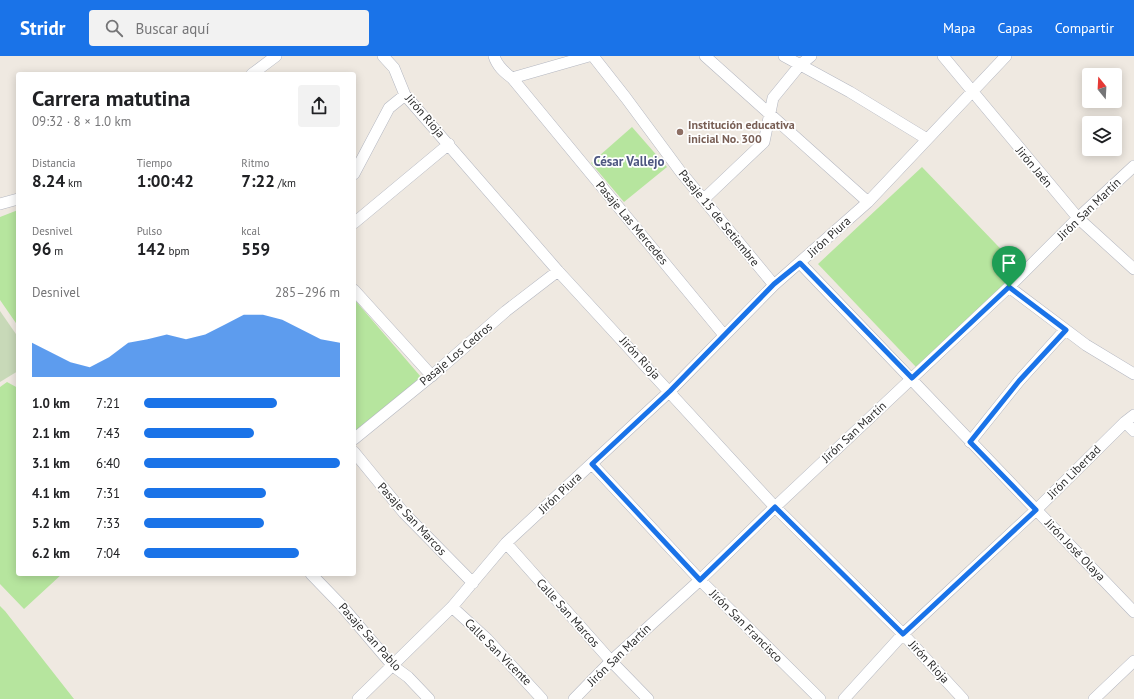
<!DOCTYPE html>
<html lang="es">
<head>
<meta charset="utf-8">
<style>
  body { margin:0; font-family:"PT Sans",sans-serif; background:#f2f2f2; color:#202124; height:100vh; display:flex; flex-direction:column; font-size:15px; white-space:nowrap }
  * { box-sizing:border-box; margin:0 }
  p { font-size:13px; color:#757577 }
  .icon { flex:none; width:22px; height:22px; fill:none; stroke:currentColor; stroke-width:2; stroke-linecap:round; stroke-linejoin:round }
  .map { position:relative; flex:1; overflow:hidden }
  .sheet { position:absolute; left:16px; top:16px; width:340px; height:504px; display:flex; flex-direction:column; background:#fff; border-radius:4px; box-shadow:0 2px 10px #0003 }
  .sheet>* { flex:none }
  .needle { width:26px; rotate:342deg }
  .tools { position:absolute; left:1082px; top:12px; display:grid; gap:8px }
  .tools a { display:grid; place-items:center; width:40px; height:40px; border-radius:4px; background:#fff; box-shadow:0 2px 10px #0003; font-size:20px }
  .pin { position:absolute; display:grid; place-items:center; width:34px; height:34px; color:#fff; margin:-41px -17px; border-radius:50% 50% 50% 0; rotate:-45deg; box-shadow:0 0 4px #0007 }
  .pin .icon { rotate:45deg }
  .round { display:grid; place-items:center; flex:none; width:42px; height:42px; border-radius:4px; background:#f2f2f2 }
  .head { display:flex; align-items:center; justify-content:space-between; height:68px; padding:0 16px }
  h1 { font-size:22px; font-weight:800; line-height:30px }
  .stats { display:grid; grid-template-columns:repeat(3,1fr); gap:6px; height:68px; padding:4px 16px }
  .stats div { display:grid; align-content:center }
  .stats b { font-size:17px; font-weight:800 }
  .stats small { font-size:11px; font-weight:400 }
  .stats p { font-size:11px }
  .chart { height:112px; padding:8px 16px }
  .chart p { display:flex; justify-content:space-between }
  .chart svg { width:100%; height:72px; margin-top:4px; fill:#1a73e8; opacity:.7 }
  ul { padding:0 16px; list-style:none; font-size:13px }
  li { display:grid; grid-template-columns:64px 48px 1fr; align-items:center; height:30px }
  li i { height:10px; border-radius:5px; background:#1a73e8 }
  header { display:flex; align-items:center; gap:24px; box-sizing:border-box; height:56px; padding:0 20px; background:#1a73e8; color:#fff }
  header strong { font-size:19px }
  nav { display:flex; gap:22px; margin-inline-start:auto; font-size:14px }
  .search { width:280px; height:36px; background:#f2f2f2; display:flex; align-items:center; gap:10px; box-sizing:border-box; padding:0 14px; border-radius:4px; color:#757577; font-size:15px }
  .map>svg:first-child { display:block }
</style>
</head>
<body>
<header>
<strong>Stridr</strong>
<div class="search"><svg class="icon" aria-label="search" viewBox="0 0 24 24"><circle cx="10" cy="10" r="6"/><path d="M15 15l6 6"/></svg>Buscar aquí</div>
<nav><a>Mapa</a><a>Capas</a><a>Compartir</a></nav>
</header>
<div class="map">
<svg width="1134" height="643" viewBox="0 0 1134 643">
  <rect width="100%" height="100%" fill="#efe9e1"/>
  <path fill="#b6e59e" d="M632,71L667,111L624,146L591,107Z
    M922,111L1020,213L916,311L818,208Z
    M18,154V270L0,244V161Z
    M354,243L421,321L354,380Z
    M7,326L18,332V518H62L24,553L0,528V331Z
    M0,550L5,555L74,643H0Z"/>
  <path fill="#c8d9b8" d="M0,255L18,281V315L0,326Z"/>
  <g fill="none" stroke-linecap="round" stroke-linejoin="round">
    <defs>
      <path id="minor" d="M383,0L394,12L405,39L558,215L775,451L903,578L963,643
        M494,0C497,10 504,16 512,22L724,279
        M593,0L626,42L680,115L774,229
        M705,0L868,146
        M784,0L850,36L927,83
        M943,0L1078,162L1134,213
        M252,18L276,0
        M512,22L589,0
        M354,118L389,52L405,39
        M704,143L764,86L773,42L800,9L811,0
        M0,148L18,143
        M354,167L449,88
        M800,207L1134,556
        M1009,231L1086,289L1134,318
        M354,234L432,320
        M1125,366L1134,375
        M354,383L435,317L506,255L558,215
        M970,386L1019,325L1065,274
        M354,396L404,457L473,527
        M592,408L700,524L820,643
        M506,487L611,605L648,643
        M311,518L341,549L393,610L408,621L429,643
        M452,551L487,583L542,643
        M358,643L452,551L506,487L670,335L774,229L868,146L1006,0
        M574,643L611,605L700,524L775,451L1009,231L1078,162L1134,110
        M844,643L903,578L1036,454L1125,366L1134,359
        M1094,643L1134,605"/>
    </defs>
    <use href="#minor" stroke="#b4b7c1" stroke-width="12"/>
    <use href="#minor" stroke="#fff" stroke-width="11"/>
  </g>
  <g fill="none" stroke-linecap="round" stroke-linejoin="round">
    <defs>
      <path id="route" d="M800,207L912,322L1009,231L1066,274L1019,325L970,386L1036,454L903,578L775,451L700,524L592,408L670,335L774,228Z"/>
    </defs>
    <use href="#route" stroke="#fff" stroke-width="8"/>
    <use href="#route" stroke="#1a73e8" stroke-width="5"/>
  </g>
  <circle fill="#8d6e63" stroke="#fff" stroke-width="1.5" cx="680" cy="76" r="4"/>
  <g text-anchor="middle" stroke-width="3.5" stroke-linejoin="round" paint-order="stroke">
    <g font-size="12" fill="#2e2e2e" stroke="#fff">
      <text transform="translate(425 60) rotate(49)" y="4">Jirón Rioja</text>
      <text transform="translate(1034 111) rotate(50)" y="4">Jirón Jaén</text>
      <text transform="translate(1089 153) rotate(-44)" y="4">Jirón San Martín</text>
      <text transform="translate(719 162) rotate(51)" y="4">Pasaje 15 de Setiembre</text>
      <text transform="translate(632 167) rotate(50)" y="4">Pasaje Las Mercedes</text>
      <text transform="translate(829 181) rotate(-42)" y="4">Jirón Piura</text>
      <text transform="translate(456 298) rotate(-40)" y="4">Pasaje Los Cedros</text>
      <text transform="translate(640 302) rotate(47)" y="4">Jirón Rioja</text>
      <text transform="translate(854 376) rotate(-43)" y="4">Jirón San Martín</text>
      <text transform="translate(1074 416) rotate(-45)" y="4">Jirón Libertad</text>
      <text transform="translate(560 437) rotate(-43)" y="4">Jirón Piura</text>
      <text transform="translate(412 463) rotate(47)" y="4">Pasaje San Marcos</text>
      <text transform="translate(1075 494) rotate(46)" y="4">Jirón José Olaya</text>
      <text transform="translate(568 557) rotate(48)" y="4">Calle San Marcos</text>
      <text transform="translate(746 570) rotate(45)" y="4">Jirón San Francisco</text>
      <text transform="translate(370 581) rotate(48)" y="4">Pasaje San Pablo</text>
      <text transform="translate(498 596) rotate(45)" y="4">Calle San Vicente</text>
      <text transform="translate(619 599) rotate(-44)" y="4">Jirón San Martín</text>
      <text transform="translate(929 606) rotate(47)" y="4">Jirón Rioja</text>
    </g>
    <g font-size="12" font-weight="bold" fill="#785e54" stroke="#fff" text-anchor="start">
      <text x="688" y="73">Institución educativa<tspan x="688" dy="14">inicial No. 300</tspan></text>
    </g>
    <g font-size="13" font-weight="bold" fill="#4d5680" stroke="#fff">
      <text x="629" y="110">César Vallejo</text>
    </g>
  </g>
</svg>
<div class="tools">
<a><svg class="needle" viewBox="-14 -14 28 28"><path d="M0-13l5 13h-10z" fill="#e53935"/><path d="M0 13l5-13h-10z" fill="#757577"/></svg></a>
<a><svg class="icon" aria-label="layers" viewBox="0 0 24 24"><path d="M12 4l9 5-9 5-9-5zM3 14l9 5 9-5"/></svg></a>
</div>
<div class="pin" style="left:1009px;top:231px;background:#1e9e55"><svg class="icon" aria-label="arrive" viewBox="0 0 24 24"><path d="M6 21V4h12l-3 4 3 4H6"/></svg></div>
<section class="sheet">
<div class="head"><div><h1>Carrera matutina</h1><p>09:32 · 8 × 1.0 km</p></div><a class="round"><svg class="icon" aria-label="share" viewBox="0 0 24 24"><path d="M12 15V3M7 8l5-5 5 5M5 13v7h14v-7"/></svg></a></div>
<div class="stats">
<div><p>Distancia</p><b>8.24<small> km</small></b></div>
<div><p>Tiempo</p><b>1:00:42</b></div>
<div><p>Ritmo</p><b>7:22<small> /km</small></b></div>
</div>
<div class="stats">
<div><p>Desnivel</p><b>96<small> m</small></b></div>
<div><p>Pulso</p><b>142<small> bpm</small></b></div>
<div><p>kcal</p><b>559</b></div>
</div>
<div class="chart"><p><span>Desnivel</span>285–296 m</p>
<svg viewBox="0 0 160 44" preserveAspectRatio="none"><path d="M0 44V23L10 29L20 35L30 38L40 32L50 23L60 21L70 18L80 21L90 18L100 12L110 6L120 6L130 9L140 15L150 21L160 23V44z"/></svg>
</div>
<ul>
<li><b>1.0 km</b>7:21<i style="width:68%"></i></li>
<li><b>2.1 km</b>7:43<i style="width:56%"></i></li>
<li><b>3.1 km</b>6:40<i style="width:100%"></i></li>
<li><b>4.1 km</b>7:31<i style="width:62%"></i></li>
<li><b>5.2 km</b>7:33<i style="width:61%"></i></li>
<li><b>6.2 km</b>7:04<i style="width:79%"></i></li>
</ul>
</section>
</div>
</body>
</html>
